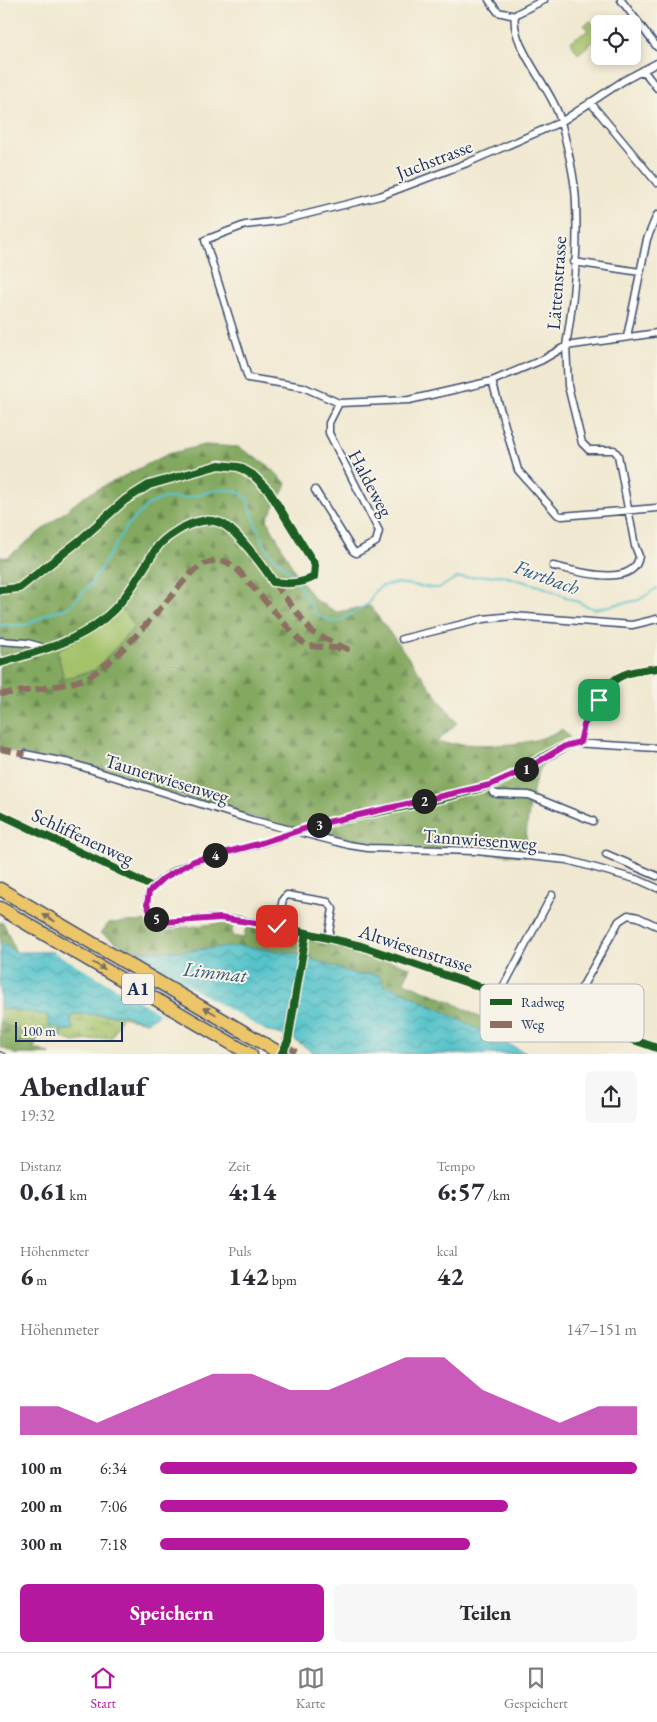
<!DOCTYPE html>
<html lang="de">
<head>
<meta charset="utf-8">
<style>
  body { margin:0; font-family:"EB Garamond",serif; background:#f7f7f7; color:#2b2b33; height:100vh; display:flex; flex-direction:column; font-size:19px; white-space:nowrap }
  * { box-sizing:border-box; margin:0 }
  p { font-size:16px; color:#7c7c81 }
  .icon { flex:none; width:28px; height:28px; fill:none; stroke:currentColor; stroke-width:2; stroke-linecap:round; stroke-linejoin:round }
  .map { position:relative; height:1054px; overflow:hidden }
  .drawer { display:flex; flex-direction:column; background:#fff; flex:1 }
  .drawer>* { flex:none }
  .fabs { position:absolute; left:591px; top:15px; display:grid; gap:10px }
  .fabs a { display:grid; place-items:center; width:50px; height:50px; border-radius:8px; background:#fff; box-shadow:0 2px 8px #0003; font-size:25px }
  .scale { position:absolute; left:15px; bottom:12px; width:108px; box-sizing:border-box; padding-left:5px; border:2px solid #1b2f5e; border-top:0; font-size:14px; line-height:18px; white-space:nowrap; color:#1b2f5e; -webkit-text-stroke:4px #f7f3e8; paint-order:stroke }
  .pin { position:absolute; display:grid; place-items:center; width:42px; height:42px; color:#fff; margin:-21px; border-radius:10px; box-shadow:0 2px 8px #0006 }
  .km { position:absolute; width:25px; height:25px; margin:-12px; border-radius:50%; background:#222; color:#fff; font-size:14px; line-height:25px; text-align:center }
  .round { display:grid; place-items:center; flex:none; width:52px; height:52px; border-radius:8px; background:#f7f7f7 }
  .overview { display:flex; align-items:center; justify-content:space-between; height:85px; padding:0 20px }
  h1 { font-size:28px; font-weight:800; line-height:38px }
  .stats { display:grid; grid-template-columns:repeat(3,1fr); gap:8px; height:85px; padding:5px 20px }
  .stats div { display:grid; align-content:center }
  .stats b { font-size:25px; font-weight:800 }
  .stats small { font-size:14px; font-weight:400 }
  .stats p { font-size:14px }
  .chart { height:140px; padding:10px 20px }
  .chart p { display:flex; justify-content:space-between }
  .chart svg { width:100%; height:90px; margin-top:5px; fill:#b5179e; opacity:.7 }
  .cta { display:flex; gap:10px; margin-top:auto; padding:10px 20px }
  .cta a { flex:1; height:58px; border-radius:8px; background:#b5179e; color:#fff; font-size:20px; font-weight:800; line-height:58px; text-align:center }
  .cta a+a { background:#f7f7f7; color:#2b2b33 }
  ul { padding:0 20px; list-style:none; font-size:16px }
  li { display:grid; grid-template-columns:80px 60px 1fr; align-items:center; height:38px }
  li i { height:12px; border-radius:6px; background:#b5179e }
  .menu { display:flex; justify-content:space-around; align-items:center; height:70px; border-top:1px solid #e1e1e2; background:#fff; font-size:14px; color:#7c7c81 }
  .menu a { display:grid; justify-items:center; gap:2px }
  .menu .selected { color:#b5179e }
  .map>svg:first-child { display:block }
</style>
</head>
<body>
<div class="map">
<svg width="657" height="1055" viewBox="0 0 657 1055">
  <defs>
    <pattern id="forest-firs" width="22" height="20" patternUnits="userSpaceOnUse" patternTransform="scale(1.25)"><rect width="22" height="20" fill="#83a85e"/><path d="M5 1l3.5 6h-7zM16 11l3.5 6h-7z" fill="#6a8951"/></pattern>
    <pattern id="wetland-marsh" width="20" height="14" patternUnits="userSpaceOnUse" patternTransform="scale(1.25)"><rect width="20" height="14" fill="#a4c26a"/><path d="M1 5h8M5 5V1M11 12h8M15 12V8" fill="none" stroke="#859e5a"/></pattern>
    <pattern id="park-tufts" width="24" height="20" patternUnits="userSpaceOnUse" patternTransform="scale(1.25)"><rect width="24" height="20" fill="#a4c26a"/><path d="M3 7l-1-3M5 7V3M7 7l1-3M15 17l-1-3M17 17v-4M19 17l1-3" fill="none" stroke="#859e5a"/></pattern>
    <pattern id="water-waves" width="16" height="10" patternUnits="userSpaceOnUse" patternTransform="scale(1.25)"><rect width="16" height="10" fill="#55c3ca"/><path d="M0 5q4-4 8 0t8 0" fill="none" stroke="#469fa7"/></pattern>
  </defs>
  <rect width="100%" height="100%" fill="#f7f3e8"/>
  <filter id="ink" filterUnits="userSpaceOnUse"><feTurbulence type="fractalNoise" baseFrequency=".02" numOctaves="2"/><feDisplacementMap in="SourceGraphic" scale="10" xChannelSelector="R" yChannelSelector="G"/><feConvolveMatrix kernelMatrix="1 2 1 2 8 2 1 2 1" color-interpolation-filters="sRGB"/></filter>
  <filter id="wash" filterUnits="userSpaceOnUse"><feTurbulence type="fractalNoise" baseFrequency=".0096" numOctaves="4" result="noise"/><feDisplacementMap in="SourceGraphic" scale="20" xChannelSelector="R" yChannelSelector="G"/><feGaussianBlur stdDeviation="1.12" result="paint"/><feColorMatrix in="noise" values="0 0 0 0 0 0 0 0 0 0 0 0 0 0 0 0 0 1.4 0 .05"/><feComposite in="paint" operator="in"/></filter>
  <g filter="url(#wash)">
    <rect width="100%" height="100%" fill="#f0e8d0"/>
    <path fill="#a4c26a" stroke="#607864" d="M122,607L135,626L95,670L64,679L56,650L96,628Z"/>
    <path fill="url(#forest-firs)" stroke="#4f6c5e" fill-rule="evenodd" d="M204,445L238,447L268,465L287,484L267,519L296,574L315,600L337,612L370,606L457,723L436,743C478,744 525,751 562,729L570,738L546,749C546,763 537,772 534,786C529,808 525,833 526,856L349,845L115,777L0,749V557H8L86,495L168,454ZM121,607L135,627L95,670L64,679L57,650L96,628Z
      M147,921C172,935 205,922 233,923L232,936L244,938L246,926L346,948L410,967L404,982L452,1002L504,1031L505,1043L404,992L384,985L379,976L372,974L357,975L297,954L215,947L184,951L130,950L101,933L109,923Z
      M0,922L4,924L16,952L0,942Z
      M0,1022L38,1037L34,1048L50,1054H15L0,1047Z"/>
    <path fill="url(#wetland-marsh)" stroke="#607864" d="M0,1008L48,1015L61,1028L59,1037L53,1035L38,1037L0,1022Z
      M71,1014L123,1015L147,1022L121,1017L112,1037L74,1042L61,1037L63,1031L71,1024Z"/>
    <path fill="url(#park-tufts)" stroke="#607864" d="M591,21L600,36L578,54L570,41L588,31L584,25Z"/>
    <path fill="url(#water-waves)" stroke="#387994" d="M0,942L16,952L184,951L241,946L297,954L357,975L372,974L379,976L384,985L404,992L528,1054H315L291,1037L223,1021L165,1016L160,1013L147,1022L123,1015L72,1014L71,1024L74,1029L63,1031L60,1037L61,1028L49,1027L47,1015L0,1008Z"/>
    <path fill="#f0e8d0" d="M121,947L271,1034L270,1036L223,1024L170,1019L47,948Z"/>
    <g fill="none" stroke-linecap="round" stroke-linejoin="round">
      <path stroke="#55c3ca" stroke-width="2" d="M0,625H27L49,613L70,607L91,584L127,526L148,505L164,498H187L220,489L237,491L247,498L261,538L268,551L294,576L315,613L331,622L342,620L368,604L375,591L382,586L397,583L433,588H439L456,578L500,575L543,587L594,609L639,600L657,588"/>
    </g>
  </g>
  <g filter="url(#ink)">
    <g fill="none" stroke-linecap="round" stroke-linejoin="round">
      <defs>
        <path id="minor" d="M489,0L498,12L515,16
          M544,0L518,13L515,16C510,46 553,89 561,122C567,145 576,182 576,205C578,252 574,300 566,346L542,360L492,381L409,400L339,403L303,387L248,378L205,240L245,225L279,221L380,196L467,163L561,122L623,81L657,63
          M621,0L657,47
          M643,70L657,88
          M590,102L657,183
          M574,262L640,272
          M627,337L647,239L657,215
          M492,381L518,470L558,515L562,516L657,508
          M315,490L353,551L356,553L376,542L379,531L329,433V423L339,403
          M553,566C572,570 635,590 639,556L635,546L618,455L614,450H589L582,443L568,386L566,346L657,333
          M402,639L483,619L513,616L632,625L657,619
          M0,641L27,643L45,648
          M0,663L47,649
          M580,742C582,724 602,690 616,679C627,671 644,670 657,668
          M657,748L573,743L510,777L490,785C434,801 375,809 319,825C298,830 278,839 258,845C222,854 180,859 153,887C145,894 146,906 151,915L157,920L168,923L212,918L236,919L277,926L361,946L657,1048
          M25,754L70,763L252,820L349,845L368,848L476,851L567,860L639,880L657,888
          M490,785L493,793L497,794L529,795L593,821
          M0,814L153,887
          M606,854L657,876
          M277,926L283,899L287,895L328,902L333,909L328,938
          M500,993L552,895
          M566,1016L619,921L628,915L638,917L657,926
          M286,1046L306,933"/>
        <path id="motorway" d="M0,889L283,1055
          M0,908L251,1055"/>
      </defs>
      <use href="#minor" stroke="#3b4b6f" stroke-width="9"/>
      <use href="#motorway" stroke="#3b4b6f" stroke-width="15"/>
      <use href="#minor" stroke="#fff" stroke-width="6"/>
      <use href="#motorway" stroke="#edc569" stroke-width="12"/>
      <defs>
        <path id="rail" d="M0,1053L4,1055"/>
      </defs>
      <use href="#rail" stroke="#1b2f5e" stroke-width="4"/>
      <use href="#rail" stroke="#f7f3e8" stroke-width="2" stroke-dasharray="5.5" stroke-linecap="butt"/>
      <path stroke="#8d6e63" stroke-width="6" stroke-dasharray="12 6" stroke-linecap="butt" d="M0,694C19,692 76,685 90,676C123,656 165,602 192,572L204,564L216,560L227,562L238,570L299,640L308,646L347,649L313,633L273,582
        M0,749L25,754
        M286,1045L301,1055"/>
      <defs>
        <path id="cycleway" d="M0,590L19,588L79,541L125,500L149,485L219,465L239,467L253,475L269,491L315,565L314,577C301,584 288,584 273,582C267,570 258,560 249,549C228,524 215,511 182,528C172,534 162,540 156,549C138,576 127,601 101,621C72,644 35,652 0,663
          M657,668C644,670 627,671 616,679C602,690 582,724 580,742C551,746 519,776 489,786C435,803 377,811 322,824C300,829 279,839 257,845C222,854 180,859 153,887C145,895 146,906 151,915L157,920L168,923L212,918L236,919L277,926L361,946L657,1048
          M0,814L153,887
          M281,1055L288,1041L306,933"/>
      </defs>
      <use href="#cycleway" stroke="#f7f3e8" stroke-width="11"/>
      <use href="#cycleway" stroke="#1b5e20" stroke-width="8"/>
    </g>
    <defs><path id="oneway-solid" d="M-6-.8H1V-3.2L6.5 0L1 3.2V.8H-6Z" transform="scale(1.25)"/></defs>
    <g fill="#797263">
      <use href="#oneway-solid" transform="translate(49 918) rotate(-150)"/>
      <use href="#oneway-solid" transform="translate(99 966) rotate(30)"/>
      <use href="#oneway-solid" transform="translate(210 1011) rotate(-150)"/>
    </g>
  </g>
  <g fill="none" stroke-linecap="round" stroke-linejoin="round" filter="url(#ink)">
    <defs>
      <path id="route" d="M277,926L220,918L164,922L157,920L150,912L147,904L149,892L164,878L194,861L258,844L319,824L490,785L526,769L565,746L580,742L584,725L599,700"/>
    </defs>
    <use href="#route" stroke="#fff" stroke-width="10"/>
    <use href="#route" stroke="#b5179e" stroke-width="6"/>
  </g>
  <g text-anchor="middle" stroke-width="4" stroke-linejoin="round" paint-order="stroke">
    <rect fill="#f7f3e8" stroke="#5d6a87" stroke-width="1" x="122" y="973.5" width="32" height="31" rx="4"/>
    <g font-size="18" font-weight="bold" fill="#1b2f5e">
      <text x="138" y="995">A1</text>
    </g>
    <g font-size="19" fill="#1b2f5e" stroke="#f7f3e8">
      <text transform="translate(434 159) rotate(-21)" y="7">Juchstrasse</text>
      <text transform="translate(556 283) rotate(-86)" y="7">Lättenstrasse</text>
      <text transform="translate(371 483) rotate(62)" y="7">Haldeweg</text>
      <text transform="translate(167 778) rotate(17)" y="7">Taunerwiesenweg</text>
      <text transform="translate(83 836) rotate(25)" y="7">Schliffenenweg</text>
      <text transform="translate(480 839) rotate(4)" y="7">Tannwiesenweg</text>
      <text transform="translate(416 948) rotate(18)" y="7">Altwiesenstrasse</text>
    </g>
    <g font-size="20" font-style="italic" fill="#2c5b7e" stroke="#f7f3e8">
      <text transform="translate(547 577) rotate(20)" y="7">Furtbach</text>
      <text transform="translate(215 972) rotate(6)" y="7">Limmat</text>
    </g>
  </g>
  <rect x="480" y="984" width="164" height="58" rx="8" fill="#f7f3e8" stroke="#b5b8bf" stroke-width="1"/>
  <rect x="490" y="999" width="22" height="6" fill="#1b5e20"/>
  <rect x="490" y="1021" width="22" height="7" fill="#8d6e63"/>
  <g font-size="14" fill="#1b2f5e">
    <text x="521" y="1007">Radweg</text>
    <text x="521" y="1029">Weg</text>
  </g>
</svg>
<div class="fabs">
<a><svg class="icon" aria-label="locate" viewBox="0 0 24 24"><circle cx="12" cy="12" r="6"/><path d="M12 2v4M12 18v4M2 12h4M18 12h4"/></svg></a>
</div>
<div class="scale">100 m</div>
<div class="pin" style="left:599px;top:700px;background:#1e9e55"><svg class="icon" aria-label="arrive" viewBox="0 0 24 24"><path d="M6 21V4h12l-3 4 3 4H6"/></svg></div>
<div class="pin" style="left:277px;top:926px;background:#d93025"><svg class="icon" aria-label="check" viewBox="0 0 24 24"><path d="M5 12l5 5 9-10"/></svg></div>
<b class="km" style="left:526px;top:769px">1</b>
<b class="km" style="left:424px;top:801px">2</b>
<b class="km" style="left:319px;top:825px">3</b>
<b class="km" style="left:215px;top:855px">4</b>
<b class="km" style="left:156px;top:919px">5</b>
</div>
<section class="drawer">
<div class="overview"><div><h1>Abendlauf</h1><p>19:32</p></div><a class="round"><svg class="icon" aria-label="share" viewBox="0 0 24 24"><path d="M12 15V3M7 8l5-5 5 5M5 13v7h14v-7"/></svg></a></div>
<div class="stats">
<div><p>Distanz</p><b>0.61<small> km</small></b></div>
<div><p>Zeit</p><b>4:14</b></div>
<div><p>Tempo</p><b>6:57<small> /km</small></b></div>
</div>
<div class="stats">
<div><p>Höhenmeter</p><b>6<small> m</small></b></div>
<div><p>Puls</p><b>142<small> bpm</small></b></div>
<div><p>kcal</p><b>42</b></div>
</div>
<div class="chart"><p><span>Höhenmeter</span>147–151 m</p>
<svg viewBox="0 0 160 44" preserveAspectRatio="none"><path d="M0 44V30L10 30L20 38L30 30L40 22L50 14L60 14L70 22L80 22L90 14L100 6L110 6L120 22L130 30L140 38L150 30L160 30V44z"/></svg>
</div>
<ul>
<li><b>100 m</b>6:34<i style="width:100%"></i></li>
<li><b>200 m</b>7:06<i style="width:73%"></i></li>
<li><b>300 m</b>7:18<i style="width:65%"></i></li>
</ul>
<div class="cta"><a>Speichern</a><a>Teilen</a></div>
</section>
<nav class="menu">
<a class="selected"><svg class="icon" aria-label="home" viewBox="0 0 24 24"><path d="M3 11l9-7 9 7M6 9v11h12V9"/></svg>Start</a>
<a><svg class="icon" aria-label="map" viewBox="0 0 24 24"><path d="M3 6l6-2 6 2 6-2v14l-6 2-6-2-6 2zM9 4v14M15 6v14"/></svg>Karte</a>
<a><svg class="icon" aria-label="saved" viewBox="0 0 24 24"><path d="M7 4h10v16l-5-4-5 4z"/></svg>Gespeichert</a>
</nav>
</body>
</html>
